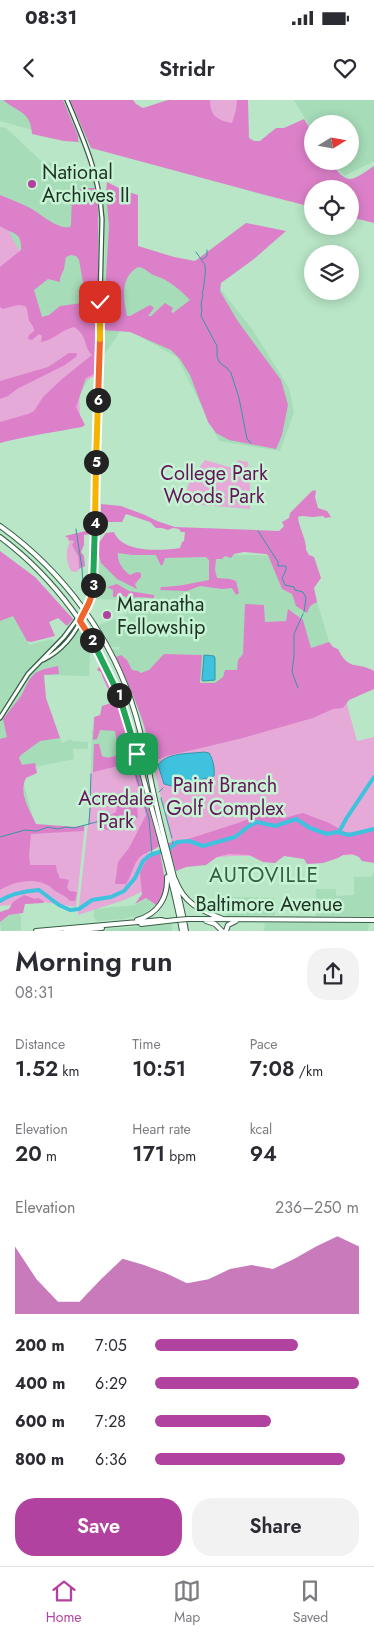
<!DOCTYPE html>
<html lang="en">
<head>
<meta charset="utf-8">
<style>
  body { margin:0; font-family:Jost,sans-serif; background:#f2f2f3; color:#2b2b33; height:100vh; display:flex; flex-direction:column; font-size:19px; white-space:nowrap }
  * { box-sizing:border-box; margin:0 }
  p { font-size:16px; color:#7c7c81 }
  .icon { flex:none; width:28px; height:28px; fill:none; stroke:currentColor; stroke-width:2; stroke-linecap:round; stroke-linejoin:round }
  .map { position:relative; height:831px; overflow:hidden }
  .panel { display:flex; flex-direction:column; background:#fff; flex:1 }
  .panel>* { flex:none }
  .needle { width:32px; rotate:79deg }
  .tools { position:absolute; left:304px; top:15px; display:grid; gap:10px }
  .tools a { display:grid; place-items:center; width:55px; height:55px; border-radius:50%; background:#fff; box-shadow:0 2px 12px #0003; font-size:25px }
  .pin { position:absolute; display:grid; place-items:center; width:42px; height:42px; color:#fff; margin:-21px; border-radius:10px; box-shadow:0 2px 8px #0006 }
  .km { position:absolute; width:25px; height:25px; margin:-12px; border-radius:50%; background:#222; color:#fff; font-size:14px; line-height:25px; text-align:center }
  .round { display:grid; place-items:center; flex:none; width:52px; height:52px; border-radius:20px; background:#f2f2f3 }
  .overview { display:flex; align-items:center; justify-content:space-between; height:85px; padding:0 15px }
  h1 { font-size:28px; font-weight:600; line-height:38px }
  .metrics { display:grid; grid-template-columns:repeat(3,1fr); gap:8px; height:85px; padding:5px 15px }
  .metrics div { display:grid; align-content:center }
  .metrics b { font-size:21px; font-weight:600 }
  .metrics small { font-size:14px; font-weight:400 }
  .metrics p { font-size:14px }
  .chart { height:140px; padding:10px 15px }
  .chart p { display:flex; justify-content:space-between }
  .chart svg { width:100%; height:90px; margin-top:5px; fill:#b2429f; opacity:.7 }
  .button { display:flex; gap:10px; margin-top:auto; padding:10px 15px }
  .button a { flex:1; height:58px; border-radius:20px; background:#b2429f; color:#fff; font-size:20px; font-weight:600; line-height:58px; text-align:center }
  .button a+a { background:#f2f2f3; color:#2b2b33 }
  ul { padding:0 15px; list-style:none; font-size:16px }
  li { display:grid; grid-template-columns:80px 60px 1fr; align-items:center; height:38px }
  li i { height:12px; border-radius:6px; background:#b2429f }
  .status { display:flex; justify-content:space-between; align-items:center; height:35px; padding:0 25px; background:#fff; direction:ltr }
  .status svg { height:14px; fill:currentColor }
  header { display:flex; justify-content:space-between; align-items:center; height:65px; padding:0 15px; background:#fff; font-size:22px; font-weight:600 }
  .tab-bar { display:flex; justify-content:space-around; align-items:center; height:70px; border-top:1px solid #e1e1e2; background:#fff; font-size:14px; color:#7c7c81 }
  .tab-bar a { display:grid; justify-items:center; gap:2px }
  .tab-bar .on { color:#b2429f }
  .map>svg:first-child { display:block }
</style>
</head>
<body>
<div class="status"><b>08:31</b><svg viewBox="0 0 49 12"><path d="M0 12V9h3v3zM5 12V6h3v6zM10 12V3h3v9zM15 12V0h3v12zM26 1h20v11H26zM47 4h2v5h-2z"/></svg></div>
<header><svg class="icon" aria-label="back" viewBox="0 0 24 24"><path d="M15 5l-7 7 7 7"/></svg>Stridr<svg class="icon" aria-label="heart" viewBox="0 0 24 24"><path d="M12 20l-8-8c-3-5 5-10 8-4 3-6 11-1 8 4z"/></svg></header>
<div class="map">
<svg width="374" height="831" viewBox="0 0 374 831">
  <rect width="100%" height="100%" fill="#b8e6c6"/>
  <path fill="#a6dcb8" d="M0,0H65L84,44L0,21Z
    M294,0H374V61L344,76L334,61H350V24H312V30Z
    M0,27L6,28L40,60L93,75L100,121L97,266L70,310L0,342Z
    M103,102L122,107V157L204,180L221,190L252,229L289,288L294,312L280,351L219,341L177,257L123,227L102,258L105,143Z
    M96,452L304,456L346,601L144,610V626L139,610H144L112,549L119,550L120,547H111L99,525L127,514V500L96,499Z
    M0,456L29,545L52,539L53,541L57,540L68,534L73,528H79L90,548L89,576L45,575L38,577L62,643L71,639L72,641L88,642V649H73L74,659L20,670L36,729L0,740Z
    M125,627L132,660L91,672L92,630Z
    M374,773V816H316V789H336V796L354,795V777H371Z
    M228,797L274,798L275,815L227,816Z
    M147,798L155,805L143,814L123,819L97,821L94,818V809L135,805Z
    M16,814H19L21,817V830L1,831L0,821L9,815Z
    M265,823H369L368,831H264Z
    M172,824V831H106V829Z"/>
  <path fill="#e6aad8" d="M205,0H248V28L213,21Z
    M0,110L13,140L21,153L43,223L98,206L96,276L79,283L80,323L0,341Z
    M205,360L236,369L238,360L248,362L251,400L250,409L178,403L177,395L186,392L190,380Z
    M65,436L69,438L70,441L72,440L74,442L72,445L78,456L79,470L76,472L71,471C66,462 65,451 70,442Z
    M127,579L346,601L357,641L374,637V744L356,755L232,756L183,760L172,743L148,643L150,642L149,640H147L144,626V610H139Z
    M132,660L148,724L147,749L150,762L159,784L124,800L78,815L89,715L91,672Z
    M85,725L76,807L43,802L0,806V740L26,732L59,729Z"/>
  <path fill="#dd80ca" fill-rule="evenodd" d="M3,0H63L78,36V42L64,41L32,34C31,11 17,12 3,0Z
    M70,0H133L136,4L143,8L168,0H210C210,16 217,20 232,23L236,10L237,0H248L249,38L254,41H260L276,28H284L304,19L312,32V61H330C348,87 351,81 374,66V123L350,117V89H312V107L265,95L91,48Z
    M107,82L125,91L138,95V146L174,157L195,161L246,123L286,131L254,159L221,183L220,191L237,220L281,280L288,305L282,335L276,349L229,340L216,333L208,322L190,275L180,259L171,250L130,232L103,230L109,126L106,93ZM138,167C146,168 149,174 156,176C169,180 180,190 190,200L173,213L171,212L173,208L165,203L151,216H148L154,208L150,205L130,216H127C123,199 120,177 138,167Z
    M83,88H95L98,108V200L85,194L79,160L76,156L71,155L66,157L64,169L60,178V182L48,179L34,190L42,217L49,215L60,206L82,203L85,207L97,205L98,254L97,273L86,278L76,307L85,325L82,327C54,332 27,336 0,343V322L28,314L34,311L43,297L62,279L92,255C82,245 89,237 74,227C61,230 54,240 41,242L42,236L39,234L32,240L28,239L29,235L34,231C34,225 31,225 29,220C27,215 29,211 25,206L18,205L3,209L0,207V167L21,150C22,131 13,135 0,126V95C10,99 21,103 30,108C41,114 58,130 70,127L71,124L72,94L75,91Z
    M69,253H77L76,257L65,265L17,289L8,296L0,299V281L48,267Z
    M315,390L316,392L315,397L318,408L327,411L331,417L325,418L323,416C320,416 316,417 312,417C306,417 304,415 298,417C299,428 307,441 306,450L309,455L314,457L321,478L314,488L317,502L310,506L307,513L296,506L292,494L282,489L268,455L266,454L244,452L234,454L231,458L225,456L222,459H216L215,470L217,478L230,479L236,481L239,493L236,495L232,488L222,489L200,486L187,491L160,490L161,487C177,487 193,483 209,480V460L206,457L165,458L163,464L161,466L156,455H132L118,453C117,462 123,470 130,475L137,472L141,473V477L135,484L137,489L117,479L101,463L98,452V444L106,433L114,432C122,453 161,451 180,448L182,442L184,441L185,432H181L179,429L173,428L168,430L162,428H156L150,422L126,414L122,422H104L101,420V404L121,406L145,415L157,421L175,427L279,431L284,426L282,422L289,418L290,413L312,391Z
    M90,430V434L84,435V445L81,452L84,456L85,466L79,469L78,456L72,445L74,442L72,440L69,441V438L65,436Z
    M0,451L35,477L73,519L67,526L58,518L49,522L55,536L31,542L27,541L13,516L0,521Z
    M117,484L129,491L154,495V498L137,497L129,499L124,496L113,497V490L107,487Z
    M245,504L264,505L265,522L286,521L288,509L303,520L311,548L329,542L333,547L338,549C349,572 357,561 374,571V589L349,600L343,608L333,609L313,618L239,639L167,656L154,661C146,625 132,591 116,557L121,555L127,560L132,570L138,571L141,573L149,570L164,554L202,555L200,583H215L223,577L225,570H237L238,560L243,554Z
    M58,566L59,574L44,575L46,598L60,638L40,641L21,655L19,658L22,665L35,663L37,673L26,678C18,694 30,710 36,724L76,727L84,726V731L31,734L29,755L30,765H56L57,772L59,775V778L69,780L67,788L70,791L77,792L75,801H70C66,796 62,795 57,792C53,790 51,786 47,785C34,777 12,782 0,790V639L7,637L3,619L21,596L29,580L35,573L44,569Z
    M102,566L119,606L137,666L159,746C152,752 144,752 138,759C133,766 131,777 126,784H115L118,762L129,748L146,715L131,663L93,672L94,644H99L102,656C109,659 115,657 121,652L119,645L117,643L115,631L100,630L97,639L93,640L94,617L100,615L102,606L111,603C112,591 104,584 101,572L97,570L99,567Z
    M137,702L138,717C124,729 117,736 100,727L99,724L105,718L116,712L117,706L120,705Z
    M303,713L329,723L345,732L353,733L374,728V763L362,761L359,757L352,754L343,755L338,758L323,763L307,764L304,759L284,756L275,763L263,762L249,755L229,754L217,757L206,765L186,767L176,771L168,743L185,740L238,723L259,715L284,718Z
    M160,753C163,769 170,794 156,805L146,798L135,804L142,794L140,773L144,764L151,756Z
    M24,795L35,799L38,798L44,801L43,803L25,804L23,813L9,815L0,822V812L9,809L13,802Z"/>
  <path fill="#3ec2de" stroke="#3596a6" d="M204,555L214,556L215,558V580L203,581L202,580Z
    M204,652L209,653C213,659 215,669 214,676L178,686H172L164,684L158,665C167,652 190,654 204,652Z"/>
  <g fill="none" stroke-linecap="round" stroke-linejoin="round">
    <path stroke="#3596a6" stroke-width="1" d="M207,150V156L201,160C202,160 205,165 205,166C206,170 204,189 202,194L203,195L201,204L202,210L201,216L217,246V257L220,263L227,268L231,273L239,298L247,339L251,343
      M196,152L201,159
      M76,429L82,468L83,485
      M258,431L278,462V466H286V470L282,478L285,485L294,487L295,490L303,492L306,498L304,512
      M298,588L292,572L294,556V534L303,514
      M127,645L149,719L152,754
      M159,692L163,688
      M161,698L172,738
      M90,704L91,674
      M89,724L90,708
      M0,737L25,730L37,731L48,727L57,729L66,727L74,728L100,721
      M172,746L173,741"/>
    <path stroke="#3ec2de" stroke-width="4" d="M339,732L346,719L374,677
      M0,801C12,793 25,791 39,790L59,805L70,810L79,809L92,800L111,797L124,791L135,778L143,761L150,755L169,749L177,742L189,741L203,746L235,737L249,726L257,722L275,726L296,719L310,728L327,734L337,732L349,735L374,729"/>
    <defs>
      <path id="secondary" d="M43,560C63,550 76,533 84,513
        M0,618L28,574L64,537L78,518L88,507L93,492L102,119C99,73 84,41 67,0"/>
      <path id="primary" d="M0,426C63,471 113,538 135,613C145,646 150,680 158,713C167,752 179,791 186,831
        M0,437C55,478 97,536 121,600C132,630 139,663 148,695C160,738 174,786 182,831
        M175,779C184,804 200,810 223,819
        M188,819L374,820
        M137,820C158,814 168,798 167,777
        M206,821L215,824L222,831
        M141,824L176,820
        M36,831L161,820L165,821
        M66,831L102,828
        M226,831L228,825L236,821"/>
    </defs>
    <use href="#secondary" stroke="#355f44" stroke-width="5.5"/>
    <use href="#primary" stroke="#355f44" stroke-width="6"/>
    <use href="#secondary" stroke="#fff" stroke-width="3"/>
    <use href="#primary" stroke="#fff" stroke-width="4"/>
    <defs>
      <path id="primary-bridge" d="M176,820L188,819"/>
    </defs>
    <use href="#primary-bridge" stroke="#355f44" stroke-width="6" stroke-linecap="butt"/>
    <use href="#primary-bridge" stroke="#fff" stroke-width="4"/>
  </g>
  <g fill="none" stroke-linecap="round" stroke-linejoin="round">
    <defs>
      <path id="split-1" d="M119,595L137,654"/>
      <path id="split-2" d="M92,540L119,595"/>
      <path id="split-3" d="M92,540L80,521C86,507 92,502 93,485"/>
      <path id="split-4" d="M93,485L95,423"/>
      <path id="split-5" d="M95,423L96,362"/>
      <path id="split-6" d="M96,362L98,300"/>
      <path id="split-7" d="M98,300L100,239"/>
      <path id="split-8" d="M100,239V202"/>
    </defs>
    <use href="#split-1" stroke="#fff" stroke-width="10"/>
    <use href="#split-2" stroke="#fff" stroke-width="10"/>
    <use href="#split-3" stroke="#fff" stroke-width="10"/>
    <use href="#split-4" stroke="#fff" stroke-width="10"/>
    <use href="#split-5" stroke="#fff" stroke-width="10"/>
    <use href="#split-6" stroke="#fff" stroke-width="10"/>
    <use href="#split-7" stroke="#fff" stroke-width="10"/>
    <use href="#split-8" stroke="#fff" stroke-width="10"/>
    <use href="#split-1" stroke="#22a559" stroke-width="6"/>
    <use href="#split-2" stroke="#22a559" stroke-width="6"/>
    <use href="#split-3" stroke="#f0652b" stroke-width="6"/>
    <use href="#split-4" stroke="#22a559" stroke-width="6"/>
    <use href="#split-5" stroke="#f5b400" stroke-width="6"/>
    <use href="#split-6" stroke="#f5b400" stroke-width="6"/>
    <use href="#split-7" stroke="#f0652b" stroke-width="6"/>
    <use href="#split-8" stroke="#f5b400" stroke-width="6"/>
  </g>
  <g fill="#b2429f" stroke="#c5f3d3" stroke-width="2">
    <circle cx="32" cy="84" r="5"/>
    <circle cx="107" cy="515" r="5"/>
  </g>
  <g text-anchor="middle" stroke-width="5" stroke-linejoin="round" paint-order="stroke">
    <g font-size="20" fill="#1f3125" stroke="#c5f3d3" text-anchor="start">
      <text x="42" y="79">National<tspan x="42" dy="23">Archives II</tspan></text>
      <text x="117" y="511">Maranatha<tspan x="117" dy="23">Fellowship</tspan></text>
    </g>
    <g font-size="20" fill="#661259" stroke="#c5f3d3">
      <text x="214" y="380">College Park<tspan x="214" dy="23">Woods Park</tspan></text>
      <text x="225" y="692">Paint Branch<tspan x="225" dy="23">Golf Complex</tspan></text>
      <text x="116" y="705">Acredale<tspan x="116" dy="23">Park</tspan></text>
    </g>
    <g font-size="20" fill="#1f3125" stroke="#c5f3d3">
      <text x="269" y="811">Baltimore Avenue</text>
    </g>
    <g font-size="21" letter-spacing="1" fill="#355f44" stroke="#c5f3d3">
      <text x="264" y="782">AUTOVILLE</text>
    </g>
  </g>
</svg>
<div class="tools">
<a><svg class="needle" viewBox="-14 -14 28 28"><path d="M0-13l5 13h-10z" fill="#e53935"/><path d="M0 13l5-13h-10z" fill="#7c7c81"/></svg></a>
<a><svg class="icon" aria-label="locate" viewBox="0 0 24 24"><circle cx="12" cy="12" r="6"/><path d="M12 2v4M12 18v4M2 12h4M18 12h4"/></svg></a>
<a><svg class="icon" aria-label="layers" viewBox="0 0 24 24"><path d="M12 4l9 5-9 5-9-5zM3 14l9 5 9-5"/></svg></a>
</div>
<div class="pin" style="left:137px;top:654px;background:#1e9e55"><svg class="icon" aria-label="arrive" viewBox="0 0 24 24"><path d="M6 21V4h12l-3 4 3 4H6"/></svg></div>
<div class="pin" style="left:100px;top:202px;background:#d93025"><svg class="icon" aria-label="check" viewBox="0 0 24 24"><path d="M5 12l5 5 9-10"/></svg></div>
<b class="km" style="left:119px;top:595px">1</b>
<b class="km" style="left:92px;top:540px">2</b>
<b class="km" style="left:93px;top:485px">3</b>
<b class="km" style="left:95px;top:423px">4</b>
<b class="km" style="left:96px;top:362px">5</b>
<b class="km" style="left:98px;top:300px">6</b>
</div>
<section class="panel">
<div class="overview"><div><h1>Morning run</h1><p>08:31</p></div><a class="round"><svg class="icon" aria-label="share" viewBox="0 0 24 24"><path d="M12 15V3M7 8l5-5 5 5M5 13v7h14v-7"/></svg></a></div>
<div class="metrics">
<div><p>Distance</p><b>1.52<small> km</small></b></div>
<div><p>Time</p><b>10:51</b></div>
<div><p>Pace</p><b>7:08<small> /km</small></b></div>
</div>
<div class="metrics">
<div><p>Elevation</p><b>20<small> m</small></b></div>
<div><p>Heart rate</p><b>171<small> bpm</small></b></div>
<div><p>kcal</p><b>94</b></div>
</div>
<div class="chart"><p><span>Elevation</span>236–250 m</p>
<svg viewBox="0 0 160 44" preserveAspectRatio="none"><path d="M0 44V11L10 27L20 38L30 38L40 27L50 17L60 20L70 24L80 29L90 27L100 22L110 20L120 22L130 17L140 11L150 6L160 11V44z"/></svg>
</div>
<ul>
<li><b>200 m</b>7:05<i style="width:70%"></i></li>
<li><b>400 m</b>6:29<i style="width:100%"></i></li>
<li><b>600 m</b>7:28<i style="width:57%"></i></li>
<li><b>800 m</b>6:36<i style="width:93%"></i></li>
</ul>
<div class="button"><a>Save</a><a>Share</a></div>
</section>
<nav class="tab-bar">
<a class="on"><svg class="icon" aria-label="home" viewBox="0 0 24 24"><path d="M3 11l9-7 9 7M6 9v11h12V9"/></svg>Home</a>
<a><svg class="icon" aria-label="map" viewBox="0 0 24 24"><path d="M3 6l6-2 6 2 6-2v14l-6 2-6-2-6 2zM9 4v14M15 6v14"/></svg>Map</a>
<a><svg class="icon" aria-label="saved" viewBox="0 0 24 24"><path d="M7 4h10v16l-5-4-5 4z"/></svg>Saved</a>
</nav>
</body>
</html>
